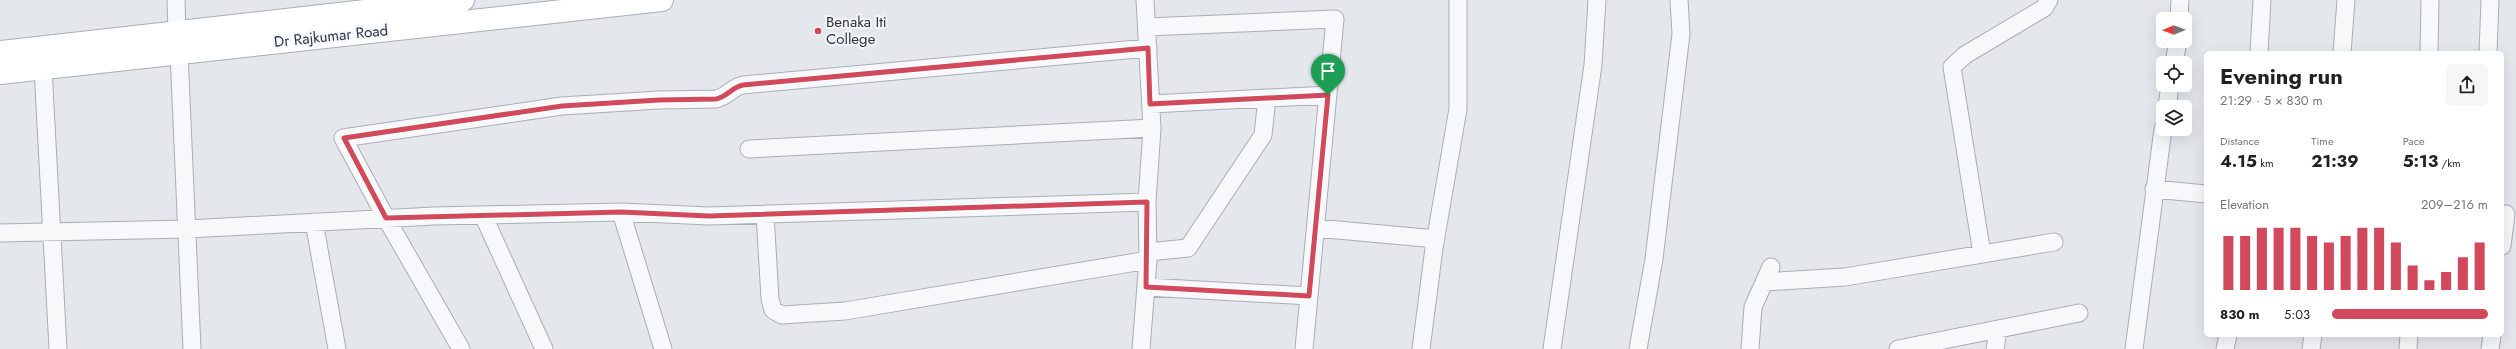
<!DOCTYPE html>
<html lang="en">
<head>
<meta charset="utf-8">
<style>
  body { margin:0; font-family:Jost,sans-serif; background:#f6f6f6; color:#222; height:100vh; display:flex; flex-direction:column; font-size:15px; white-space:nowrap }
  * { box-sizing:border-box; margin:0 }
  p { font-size:13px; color:#767676 }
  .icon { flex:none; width:22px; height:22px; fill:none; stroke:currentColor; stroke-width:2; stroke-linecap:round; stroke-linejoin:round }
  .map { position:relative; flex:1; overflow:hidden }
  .details { position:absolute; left:2204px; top:51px; width:300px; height:286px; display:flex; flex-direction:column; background:#fff; border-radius:6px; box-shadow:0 4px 16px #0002 }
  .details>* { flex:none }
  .needle { width:26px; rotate:269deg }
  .tools { position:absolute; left:2156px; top:12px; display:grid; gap:8px }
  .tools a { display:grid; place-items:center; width:36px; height:36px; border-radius:6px; background:#fff; box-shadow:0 4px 16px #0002; font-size:20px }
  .pin { position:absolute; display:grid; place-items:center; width:34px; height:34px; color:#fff; margin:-41px -17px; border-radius:50% 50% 50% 0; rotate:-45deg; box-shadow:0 0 4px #0007 }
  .pin .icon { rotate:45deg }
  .round { display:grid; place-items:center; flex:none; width:42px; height:42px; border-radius:6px; background:#f6f6f6 }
  .headline { display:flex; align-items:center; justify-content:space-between; height:68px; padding:0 16px }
  h1 { font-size:22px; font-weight:700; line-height:30px }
  .stats { display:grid; grid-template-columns:repeat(3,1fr); gap:6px; height:68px; padding:4px 16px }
  .stats div { display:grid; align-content:center }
  .stats b { font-size:17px; font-weight:700 }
  .stats small { font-size:11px; font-weight:400 }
  .stats p { font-size:11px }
  .chart { height:112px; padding:8px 16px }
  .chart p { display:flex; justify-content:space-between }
  .chart svg { width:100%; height:72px; margin-top:4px; stroke:#d1495b; stroke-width:6 }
  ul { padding:0 16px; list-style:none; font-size:13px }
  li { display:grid; grid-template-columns:64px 48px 1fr; align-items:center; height:30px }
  li i { height:10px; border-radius:5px; background:#d1495b }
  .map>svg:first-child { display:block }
</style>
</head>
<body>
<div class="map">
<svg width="2516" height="349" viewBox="0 0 2516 349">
  <rect width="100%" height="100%" fill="#e4e7ec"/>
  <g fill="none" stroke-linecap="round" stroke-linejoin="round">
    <defs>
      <path id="minor" d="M176,0L177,32
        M2179,19L2180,0
        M1147,27L1335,19L1304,349
        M179,53L192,349
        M2259,53L2262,0
        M2342,53L2346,0
        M2429,53L2430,0
        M2488,53L2490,0
        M2174,63L2178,41
        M43,68L58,349
        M1151,104L1328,95
        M2167,107L2170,85
        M749,149L1152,128
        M2154,189L2206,194
        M621,212L663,349
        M765,214L770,299L773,310L782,315L845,311L1148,260
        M483,215L544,349
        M314,222L337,349
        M1316,228L1436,239
        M0,233L187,229L434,216L621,212L709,216L1147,202
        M2502,246L2506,214
        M1148,252L1188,248L1263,135L1267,98
        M1982,254L1952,67L1965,55L2044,8L2049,0
        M1764,282L1845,277L2054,242
        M1146,287L1309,296
        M461,349L386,218L343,138L562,106L659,100L716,99C727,97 732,87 743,85L1148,48
        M1141,349L1148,260L1147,202L1152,128L1145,0
        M1421,349L1434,248L1458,109V0
        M1552,349L1593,65L1597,0
        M1638,349L1654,259L1681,34L1679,0
        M1750,349L1753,307L1771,267
        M1898,349L2079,313
        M1995,349L1998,331
        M2134,349L2163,129
        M2225,349L2228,335
        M2311,349L2313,335
        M2408,349L2409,335
        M2490,349L2492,335"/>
      <path id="secondary" d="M0,52L463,0
        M0,73L662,0"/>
    </defs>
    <use href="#minor" stroke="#a9aeb7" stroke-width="19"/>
    <use href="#secondary" stroke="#a9aeb7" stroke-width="24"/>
    <use href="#minor" stroke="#f7f8fa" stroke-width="17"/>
    <use href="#secondary" stroke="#fff" stroke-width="22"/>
  </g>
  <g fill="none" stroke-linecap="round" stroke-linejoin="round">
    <defs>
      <path id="route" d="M1148,48L1150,104L1328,95L1309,296L1146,287L1147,202L709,216L621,212L386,218L344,138L562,106L659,100L716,99C727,97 732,87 743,85Z"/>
    </defs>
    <use href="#route" stroke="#fff" stroke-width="8"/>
    <use href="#route" stroke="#d1495b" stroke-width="5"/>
  </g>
  <circle fill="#d1495b" stroke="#f4f6f9" stroke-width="1.5" cx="818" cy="31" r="4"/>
  <g text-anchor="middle" stroke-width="4" stroke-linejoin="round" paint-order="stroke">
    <g font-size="15" fill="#2b3445" stroke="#f4f6f9" text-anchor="start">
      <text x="826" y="27">Benaka Iti<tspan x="826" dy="17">College</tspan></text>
    </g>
    <g font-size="15" fill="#2b3445" stroke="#f4f6f9">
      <text transform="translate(331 36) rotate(-6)" y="5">Dr Rajkumar Road</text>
    </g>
  </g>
</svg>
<div class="tools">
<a><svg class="needle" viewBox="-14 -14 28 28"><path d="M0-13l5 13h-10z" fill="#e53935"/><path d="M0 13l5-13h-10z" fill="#767676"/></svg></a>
<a><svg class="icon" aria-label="locate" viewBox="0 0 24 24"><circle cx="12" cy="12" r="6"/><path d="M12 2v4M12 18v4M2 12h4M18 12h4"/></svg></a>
<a><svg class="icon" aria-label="layers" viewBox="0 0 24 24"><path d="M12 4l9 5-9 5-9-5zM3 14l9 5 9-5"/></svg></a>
</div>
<div class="pin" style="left:1328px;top:95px;background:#1e9e55"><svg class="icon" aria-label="arrive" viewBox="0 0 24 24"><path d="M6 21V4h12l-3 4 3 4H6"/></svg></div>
<section class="details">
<div class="headline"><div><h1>Evening run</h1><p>21:29 · 5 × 830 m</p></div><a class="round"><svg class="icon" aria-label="share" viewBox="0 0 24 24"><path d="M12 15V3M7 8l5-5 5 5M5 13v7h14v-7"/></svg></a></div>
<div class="stats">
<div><p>Distance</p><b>4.15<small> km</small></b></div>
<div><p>Time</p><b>21:39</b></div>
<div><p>Pace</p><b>5:13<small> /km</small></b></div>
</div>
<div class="chart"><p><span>Elevation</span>209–216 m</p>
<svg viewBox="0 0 160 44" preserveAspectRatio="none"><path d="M5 44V11M15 44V11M25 44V6M35 44V6M45 44V6M55 44V11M65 44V15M75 44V11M85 44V6M95 44V6M105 44V15M115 44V29M125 44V38M135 44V33M145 44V24M155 44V15"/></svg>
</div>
<ul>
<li><b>830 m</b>5:03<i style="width:100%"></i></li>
</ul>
</section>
</div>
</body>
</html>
